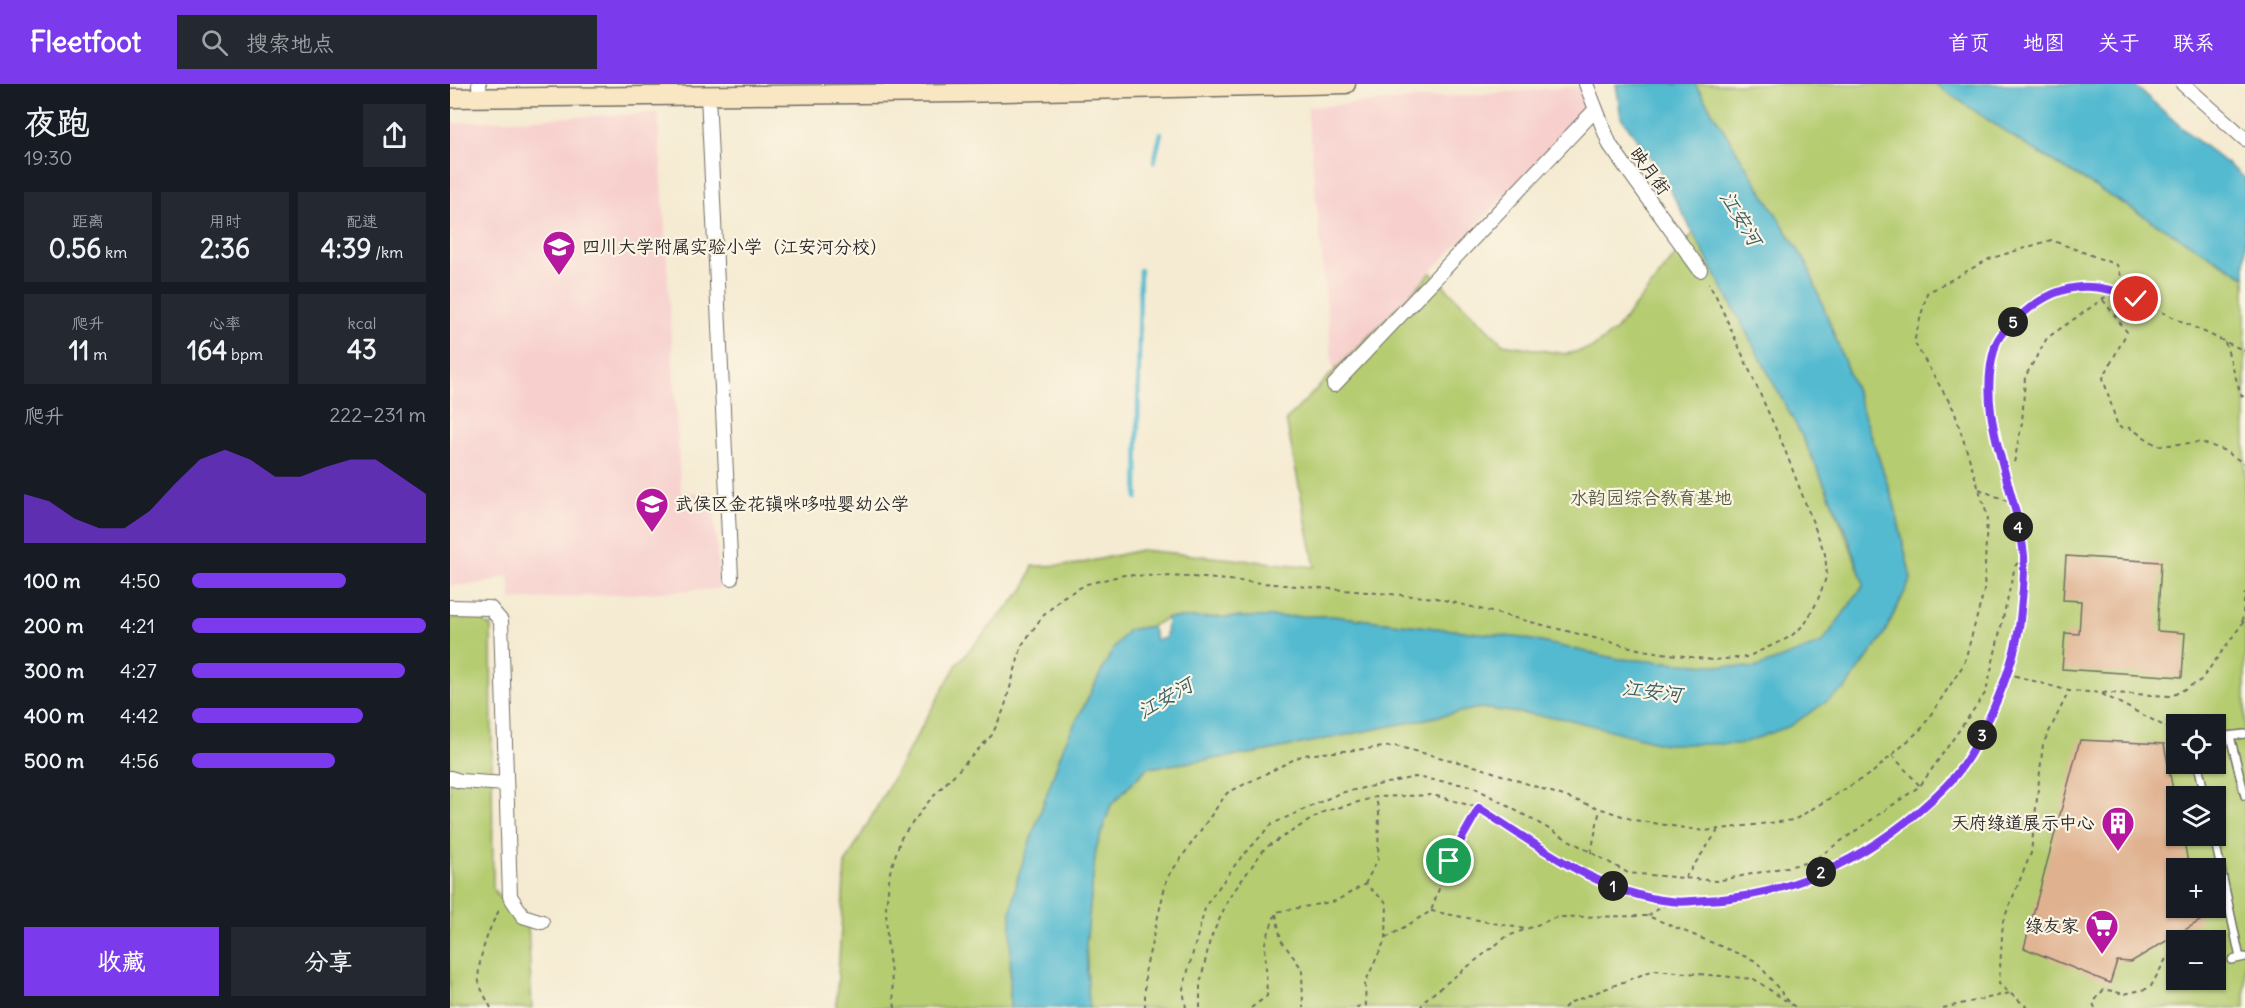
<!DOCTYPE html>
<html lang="zh">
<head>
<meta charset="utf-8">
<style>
  body { margin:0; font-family:Delius,"LXGW WenKai TC",sans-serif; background:#242831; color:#f1f3f6; height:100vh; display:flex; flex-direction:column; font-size:22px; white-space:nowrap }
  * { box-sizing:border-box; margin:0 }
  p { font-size:20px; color:#9ea1a6 }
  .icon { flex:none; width:33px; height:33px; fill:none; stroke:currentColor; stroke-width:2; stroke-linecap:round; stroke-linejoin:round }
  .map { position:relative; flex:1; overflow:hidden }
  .panel { display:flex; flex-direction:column; background:#171b24; width:450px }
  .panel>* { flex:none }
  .controls { position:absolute; left:1716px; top:630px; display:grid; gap:12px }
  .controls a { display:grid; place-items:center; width:60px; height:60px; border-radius:0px; background:#171b24; box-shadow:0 2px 4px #0004; font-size:30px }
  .pin { position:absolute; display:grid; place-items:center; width:51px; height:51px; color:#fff; margin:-26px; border:3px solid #fff; border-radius:50%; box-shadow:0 2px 6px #0007 }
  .km { position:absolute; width:30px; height:30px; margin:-15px; border-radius:50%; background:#222; color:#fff; font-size:16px; line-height:30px; text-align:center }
  .round { display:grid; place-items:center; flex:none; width:63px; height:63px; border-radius:0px; background:#242831 }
  .head { display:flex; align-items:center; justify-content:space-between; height:102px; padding:0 24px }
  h1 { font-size:33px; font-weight:700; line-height:45px }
  .metrics { display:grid; grid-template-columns:repeat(3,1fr); gap:9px; height:102px; padding:6px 24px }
  .metrics div { display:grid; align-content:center; border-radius:0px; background:#242831; text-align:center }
  .metrics b { font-size:26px; font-weight:700 }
  .metrics small { font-size:16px; font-weight:400 }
  .metrics p { font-size:16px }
  .chart { height:168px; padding:12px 24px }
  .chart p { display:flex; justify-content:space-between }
  .chart svg { width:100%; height:108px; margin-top:6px; fill:#7c3aed; opacity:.7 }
  .action { display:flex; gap:12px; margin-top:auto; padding:12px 24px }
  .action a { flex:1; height:69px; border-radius:0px; background:#7c3aed; color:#fff; font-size:24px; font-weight:700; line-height:69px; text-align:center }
  .action a+a { background:#242831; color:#f1f3f6 }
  ul { padding:0 24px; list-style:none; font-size:20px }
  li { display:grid; grid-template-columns:96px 72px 1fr; align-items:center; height:45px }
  li i { height:15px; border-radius:8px; background:#7c3aed }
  header { display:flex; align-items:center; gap:36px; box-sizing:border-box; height:84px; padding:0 30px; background:#7c3aed; color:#fff }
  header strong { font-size:28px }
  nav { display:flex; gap:33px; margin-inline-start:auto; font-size:21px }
  .search { width:420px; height:54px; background:#242831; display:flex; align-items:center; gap:15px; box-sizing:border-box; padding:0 21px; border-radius:0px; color:#9ea1a6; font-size:22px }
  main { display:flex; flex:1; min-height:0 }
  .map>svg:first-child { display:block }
</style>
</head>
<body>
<header>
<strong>Fleetfoot</strong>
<div class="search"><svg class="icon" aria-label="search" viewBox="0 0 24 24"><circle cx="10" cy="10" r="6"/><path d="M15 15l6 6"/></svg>搜索地点</div>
<nav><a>首页</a><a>地图</a><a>关于</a><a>联系</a></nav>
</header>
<main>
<section class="panel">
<div class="head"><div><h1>夜跑</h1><p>19:30</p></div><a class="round"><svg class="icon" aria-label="share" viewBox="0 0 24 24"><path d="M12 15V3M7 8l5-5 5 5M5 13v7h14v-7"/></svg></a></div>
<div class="metrics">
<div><p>距离</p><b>0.56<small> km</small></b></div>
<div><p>用时</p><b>2:36</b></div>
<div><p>配速</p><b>4:39<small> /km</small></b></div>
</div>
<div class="metrics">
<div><p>爬升</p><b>11<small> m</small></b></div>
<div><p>心率</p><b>164<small> bpm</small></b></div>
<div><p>kcal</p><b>43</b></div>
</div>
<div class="chart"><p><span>爬升</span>222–231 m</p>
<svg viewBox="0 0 160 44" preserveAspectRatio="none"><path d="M0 44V24L10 27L20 34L30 38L40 38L50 31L60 20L70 10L80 6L90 10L100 17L110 17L120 13L130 10L140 10L150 17L160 24V44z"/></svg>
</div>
<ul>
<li><b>100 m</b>4:50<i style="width:66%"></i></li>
<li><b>200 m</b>4:21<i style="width:100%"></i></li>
<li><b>300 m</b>4:27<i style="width:91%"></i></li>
<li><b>400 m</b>4:42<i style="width:73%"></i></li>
<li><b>500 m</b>4:56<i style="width:61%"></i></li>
</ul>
<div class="action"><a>收藏</a><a>分享</a></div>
</section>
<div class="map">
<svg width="1795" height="924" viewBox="0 0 1795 924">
  <rect width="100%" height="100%" fill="#fcf5e5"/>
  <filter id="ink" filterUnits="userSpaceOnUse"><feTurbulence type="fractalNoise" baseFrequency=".0167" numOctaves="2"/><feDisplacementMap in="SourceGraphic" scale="12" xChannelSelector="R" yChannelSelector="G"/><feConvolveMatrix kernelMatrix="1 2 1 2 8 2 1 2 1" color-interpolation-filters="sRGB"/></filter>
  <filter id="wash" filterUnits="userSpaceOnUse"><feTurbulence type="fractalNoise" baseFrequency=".008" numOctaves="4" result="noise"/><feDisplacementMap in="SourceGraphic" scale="24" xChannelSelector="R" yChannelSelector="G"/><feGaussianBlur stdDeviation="1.35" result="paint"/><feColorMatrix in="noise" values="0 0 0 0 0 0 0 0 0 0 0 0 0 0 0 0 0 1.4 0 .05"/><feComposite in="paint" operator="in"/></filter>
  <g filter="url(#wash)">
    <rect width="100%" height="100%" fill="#f5ebd2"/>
    <path fill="#f7d0ce" d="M1126,3L1131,7L1135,27L1131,35L883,287L857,23Z
      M208,29L231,409L263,408L269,505L61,516L59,491L37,499L0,502V39Z"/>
    <path fill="#b5cc71" stroke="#707c4e" stroke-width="1.5" fill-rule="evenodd" d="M1245,0H1485L1574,60L1795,193V924H639L636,860L646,765L661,721L697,684L806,669L1030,624L1117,635L1395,605L1433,552L1461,495L1444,419L1408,313L1357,180ZM1726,640H1766V680H1726ZM1726,712H1766V752H1726ZM1726,784H1766V824H1726ZM1726,856H1766V896H1726Z
      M1244,148C1306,263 1372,377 1414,501L1372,559L1305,584L1169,575L1072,554L883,532L717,534L702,542L678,546L663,565L614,661L568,792L561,829L560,924H386L395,780L507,580L574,505L583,482L623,481L691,466L865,483L836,336L981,189L1053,260L1116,270L1142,264L1165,247Z
      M27,533L41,543L43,804L66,839H78L82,924H0V534Z"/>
    <path fill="#52bad0" stroke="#3e727e" stroke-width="1.5" d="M1166,0H1245L1357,180L1408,313L1444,419L1461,495L1433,552L1395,605L1340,642L1291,660H1214L1117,635L1030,624L806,669L697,684L661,721L646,765L636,860L639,924H560L561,829L568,792L614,661L663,565L678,546L702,542L706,556L716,554L717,534L882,532L1072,554L1169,575L1305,584L1372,559L1414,501L1398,452L1355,358L1210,87L1171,33Z
      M1485,0H1683L1739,50L1795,94V193L1574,60Z"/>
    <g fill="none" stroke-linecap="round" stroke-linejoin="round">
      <path stroke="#52bad0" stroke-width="4.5" d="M704,78L711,49
        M687,414L690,186"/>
    </g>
    <g id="blocks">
      <path fill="#dfb18f" d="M1616,472L1711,478L1707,547L1735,549L1732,593L1612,585L1615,549L1629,550L1631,517L1613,516Z
        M1630,656L1714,660L1726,721V752H1733L1739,784H1726V824H1747L1750,837L1681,878L1667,877L1660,899L1574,864Z"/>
    </g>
  </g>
  <g filter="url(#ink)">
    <use href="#blocks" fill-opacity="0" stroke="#726e65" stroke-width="1.5"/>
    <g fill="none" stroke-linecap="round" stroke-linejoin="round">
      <defs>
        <path id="lane" d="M1780,652L1795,712
          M1766,653L1795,650
          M1748,680L1755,712
          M1764,752L1790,874
          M1782,876L1795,873"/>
        <path id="street" d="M29,0L30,13
          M1136,0L1160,61L1250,186
          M1733,0L1795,55
          M258,11L281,494
          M884,301L1146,25
          M0,523L40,524L51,537L60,812L73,832L92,838
          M0,694L10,697L56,700"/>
        <path id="secondary" d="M0,14L510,9L896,0"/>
      </defs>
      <use href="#lane" stroke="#726e65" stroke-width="10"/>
      <use href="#street" stroke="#726e65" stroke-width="16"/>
      <use href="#secondary" stroke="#726e65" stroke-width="21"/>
      <path stroke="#726e65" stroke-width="2" stroke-dasharray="4.5 4.5" stroke-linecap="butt" d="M1653,216L1677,248L1653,294L1668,343L1680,344L1708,362L1751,358L1773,366L1795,380
        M1775,258L1791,311L1795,314
        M1529,405L1564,420
        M1792,538L1795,508
        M1556,589L1619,607L1722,612L1751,596L1795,536
        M1652,610L1726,648
        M1442,671L1470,702
        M1141,769L1150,725
        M1235,794L1269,745
        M915,800L928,775L929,729L926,714
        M981,827L1075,845
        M826,830L831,856L852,885L853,924
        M1198,832L1220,817
        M936,854L981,827L999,777L1029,725
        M1341,920L1347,924
        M41,924C37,916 31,906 29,898C26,879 40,840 50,825
        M445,924L437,856L436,823L440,788L451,754L479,717L542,651L554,625L572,561L592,533L613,513L637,500L674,491L743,493L986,514L1192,566L1262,576L1297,573L1340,553L1355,540L1367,518L1377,491L1375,470L1333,361L1266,212L1258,199
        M695,924V888L717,794L777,709L853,671L945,662L1028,683L1184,736L1254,747L1344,736L1423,688L1472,644L1514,580L1534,507L1537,431L1504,326L1464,258L1477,209L1539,175L1601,156L1667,181L1674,200L1597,254L1575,293L1572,339L1564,379
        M736,924L733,905L756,821L788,777L822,740L890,709L965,693L1022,702L1178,789L1267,797L1361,778L1470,702L1536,608L1565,482L1574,473
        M750,924V900L760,856L779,814L815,764L873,728L926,713L983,711L1029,724L1129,789L1168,804L1220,817L1284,815L1338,803L1397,777L1441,749L1497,701L1533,649L1552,602L1569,540L1574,474L1561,404
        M801,924L817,912L815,859L826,828L886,817L915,800L937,819L936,854L915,899L916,924
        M906,924L914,920
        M970,924L976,915L1056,853L1107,833L1198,832L1306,877L1340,919
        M1114,924L1119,919L1204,886L1304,895L1336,917
        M1493,924L1560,909
        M1578,924L1549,900L1553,837L1581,769L1593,660L1619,607
        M1645,924L1643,919L1654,905L1674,910L1700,904L1717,873L1726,871"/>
      <use href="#lane" stroke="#fff" stroke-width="7"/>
      <use href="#street" stroke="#fff" stroke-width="14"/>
      <use href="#secondary" stroke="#f9e7c3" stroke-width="18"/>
      <path stroke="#726e65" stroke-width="2" stroke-dasharray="4.5 4.5" stroke-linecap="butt" d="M1561,404L1541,337L1537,295L1546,259L1560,240L1590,214L1627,201L1667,207L1795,267"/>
    </g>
  </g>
  <g fill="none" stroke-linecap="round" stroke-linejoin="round" filter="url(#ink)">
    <defs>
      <path id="route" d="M999,777L1029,724C1087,761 1150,810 1220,817C1231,819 1244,817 1255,816C1346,813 1431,767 1495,703C1529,670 1565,583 1570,536C1572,516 1575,492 1574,472C1567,402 1524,333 1545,263C1548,251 1560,240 1570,232C1607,199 1641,195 1686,215"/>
    </defs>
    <use href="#route" stroke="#fff" stroke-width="12"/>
    <use href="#route" stroke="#7c3aed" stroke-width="8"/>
  </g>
  <defs>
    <symbol id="school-pin" viewBox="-11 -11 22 30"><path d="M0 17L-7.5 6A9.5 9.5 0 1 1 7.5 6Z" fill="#b5179e" stroke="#fcf5e5"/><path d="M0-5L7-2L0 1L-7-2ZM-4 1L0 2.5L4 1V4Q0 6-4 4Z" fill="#fff"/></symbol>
    <symbol id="building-pin" viewBox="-11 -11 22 30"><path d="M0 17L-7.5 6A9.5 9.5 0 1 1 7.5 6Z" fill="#b5179e" stroke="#fcf5e5"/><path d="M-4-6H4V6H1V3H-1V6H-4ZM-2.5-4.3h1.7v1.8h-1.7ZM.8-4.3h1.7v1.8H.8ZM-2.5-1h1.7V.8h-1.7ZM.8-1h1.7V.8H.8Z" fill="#fff"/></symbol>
    <symbol id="supermarket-pin" viewBox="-11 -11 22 30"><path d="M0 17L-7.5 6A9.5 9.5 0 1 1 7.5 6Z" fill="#b5179e" stroke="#fcf5e5"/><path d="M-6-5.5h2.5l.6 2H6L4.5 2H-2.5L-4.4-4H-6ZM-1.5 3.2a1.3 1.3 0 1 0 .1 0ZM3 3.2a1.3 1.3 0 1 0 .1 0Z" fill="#fff"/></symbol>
  </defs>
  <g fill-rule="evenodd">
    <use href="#school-pin" x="90" y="144" width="38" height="52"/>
    <use href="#school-pin" x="183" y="401" width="38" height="52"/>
    <use href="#building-pin" x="1649" y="720" width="38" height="52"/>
    <use href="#supermarket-pin" x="1633" y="823" width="38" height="52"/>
  </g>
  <g text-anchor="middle" stroke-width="4.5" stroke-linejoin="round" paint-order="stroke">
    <g font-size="18" fill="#2b2b2b" stroke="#fcf5e5">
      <text transform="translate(1200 87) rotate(54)" y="6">映月街</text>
    </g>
    <g font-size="18" fill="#2b2b2b" stroke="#fcf5e5" text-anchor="start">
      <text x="132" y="169">四川大学附属实验小学（江安河分校）</text>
      <text x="225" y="426">武侯区金花镇咪哆啦婴幼公学</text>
      <text x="1645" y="745" text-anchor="end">天府绿道展示中心</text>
      <text x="1629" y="848" text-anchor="end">绿友家</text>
    </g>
    <g font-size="18" fill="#545b40" stroke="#fcf5e5">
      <text x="1201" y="420">水韵园综合教育基地</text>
    </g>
    <g font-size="20" font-style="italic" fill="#395d65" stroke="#fcf5e5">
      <text transform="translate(1291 134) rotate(59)" y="7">江安河</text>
      <text transform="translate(1202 607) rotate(7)" y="7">江安河</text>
      <text transform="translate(715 614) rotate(-30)" y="7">江安河</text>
    </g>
  </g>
</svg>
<div class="controls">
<a><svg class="icon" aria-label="locate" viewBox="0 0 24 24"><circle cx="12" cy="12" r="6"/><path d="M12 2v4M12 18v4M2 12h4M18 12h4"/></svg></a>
<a><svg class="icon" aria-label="layers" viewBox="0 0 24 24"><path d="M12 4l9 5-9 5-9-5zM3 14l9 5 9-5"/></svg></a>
<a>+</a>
<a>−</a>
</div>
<div class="pin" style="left:999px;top:777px;background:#1e9e55"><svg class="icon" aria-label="arrive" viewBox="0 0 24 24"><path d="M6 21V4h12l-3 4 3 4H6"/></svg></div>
<div class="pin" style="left:1686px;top:215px;background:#d93025"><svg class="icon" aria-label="check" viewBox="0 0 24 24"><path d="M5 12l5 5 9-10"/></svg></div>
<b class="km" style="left:1163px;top:802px">1</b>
<b class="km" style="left:1371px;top:788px">2</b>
<b class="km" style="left:1532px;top:651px">3</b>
<b class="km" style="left:1568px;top:443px">4</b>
<b class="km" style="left:1563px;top:238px">5</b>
</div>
</main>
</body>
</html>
